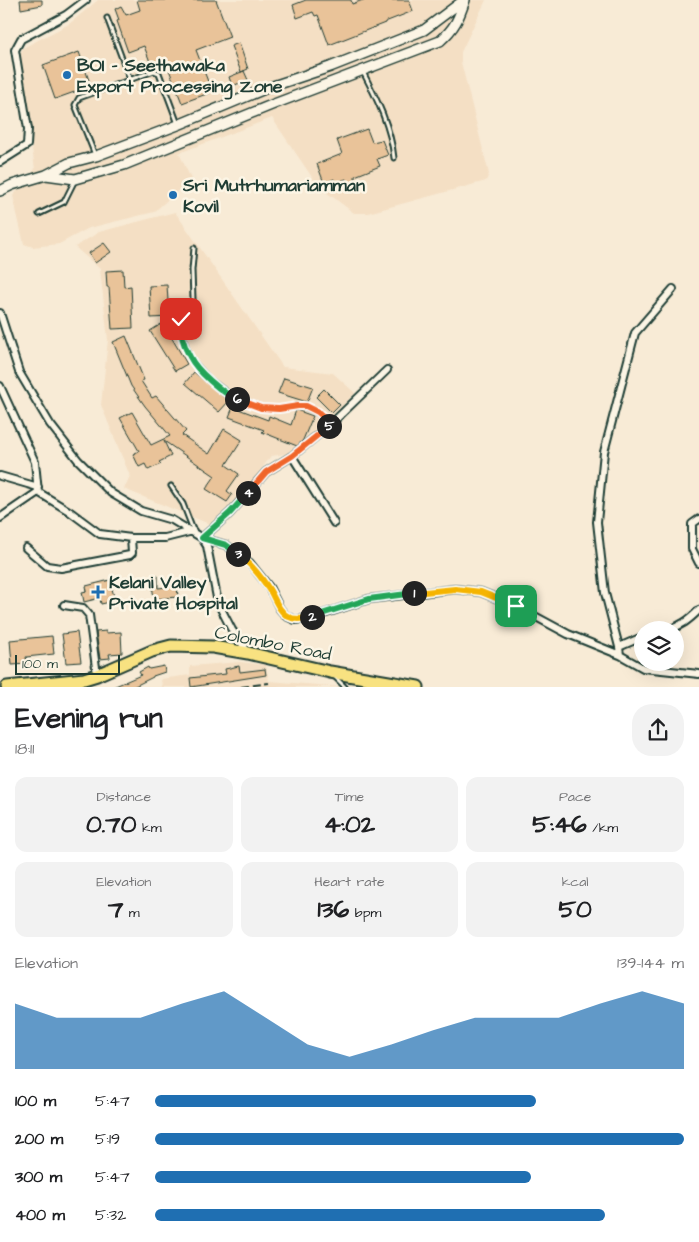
<!DOCTYPE html>
<html lang="en">
<head>
<meta charset="utf-8">
<style>
  body { margin:0; font-family:"Architects Daughter",sans-serif; background:#f2f2f2; color:#202124; height:100vh; display:flex; flex-direction:column; font-size:19px; white-space:nowrap }
  * { box-sizing:border-box; margin:0 }
  p { font-size:16px; color:#757577 }
  .icon { flex:none; width:28px; height:28px; fill:none; stroke:currentColor; stroke-width:2; stroke-linecap:round; stroke-linejoin:round }
  .map { position:relative; height:687px; overflow:hidden }
  .details { display:flex; flex-direction:column; background:#fff; flex:1 }
  .details>* { flex:none }
  .fabs { position:absolute; left:634px; top:621px; display:grid; gap:10px }
  .fabs a { display:grid; place-items:center; width:50px; height:50px; border-radius:50%; background:#fff; box-shadow:0 5px 20px #0002; font-size:25px }
  .scale { position:absolute; left:15px; bottom:12px; width:105px; box-sizing:border-box; padding-left:5px; border:2px solid #1f3d34; border-top:0; font-size:14px; line-height:18px; white-space:nowrap; color:#1f3d34; -webkit-text-stroke:4px #fcf5e5; paint-order:stroke }
  .pin { position:absolute; display:grid; place-items:center; width:42px; height:42px; color:#fff; margin:-21px; border-radius:10px; box-shadow:0 2px 8px #0006 }
  .km { position:absolute; width:25px; height:25px; margin:-12px; border-radius:50%; background:#222; color:#fff; font-size:14px; line-height:25px; text-align:center }
  .round { display:grid; place-items:center; flex:none; width:52px; height:52px; border-radius:20px; background:#f2f2f2 }
  .overview { display:flex; align-items:center; justify-content:space-between; height:85px; padding:0 15px }
  h1 { font-size:28px; font-weight:800; line-height:38px }
  .metrics { display:grid; grid-template-columns:repeat(3,1fr); gap:8px; height:85px; padding:5px 15px }
  .metrics div { display:grid; align-content:center; border-radius:12px; background:#f2f2f2; text-align:center }
  .metrics b { font-size:25px; font-weight:800 }
  .metrics small { font-size:14px; font-weight:400 }
  .metrics p { font-size:14px }
  .chart { height:140px; padding:10px 15px }
  .chart p { display:flex; justify-content:space-between }
  .chart svg { width:100%; height:90px; margin-top:5px; fill:#1f6fb2; opacity:.7 }
  ul { padding:0 15px; list-style:none; font-size:16px }
  li { display:grid; grid-template-columns:80px 60px 1fr; align-items:center; height:38px }
  li i { height:12px; border-radius:6px; background:#1f6fb2 }
  .map>svg:first-child { display:block }
</style>
</head>
<body>
<div class="map">
<svg width="699" height="687" viewBox="0 0 699 687">
  <rect width="100%" height="100%" fill="#f8ebd6"/>
  <filter id="ink" filterUnits="userSpaceOnUse"><feTurbulence type="fractalNoise" baseFrequency=".02" numOctaves="2"/><feDisplacementMap in="SourceGraphic" scale="10" xChannelSelector="R" yChannelSelector="G"/><feConvolveMatrix kernelMatrix="1 2 1 2 8 2 1 2 1" color-interpolation-filters="sRGB"/></filter>
  <g filter="url(#ink)">
    <path fill="#f4dfc4" d="M98,0H486L461,52V62L489,174L486,181L368,213H354L318,186L272,118L179,153L191,179L154,212L89,228L59,244L33,247L24,244L13,196L35,169L19,57L23,48L69,24Z
      M175,212L283,367L333,373L355,393L301,448L292,453L271,456L239,499L212,525L124,489L130,476L101,405L108,340L100,269L75,247L99,232Z
      M240,662L266,665L269,681L342,687H162L161,679L190,675V666Z"/>
    <path fill="#e9c399" stroke="#1f3d34" d="M20,0H42V5L21,9Z
      M137,0H216L230,37L196,50L212,92L182,103L166,62L152,67L144,46L128,52L117,21L119,20L115,9L121,6L126,15L140,10Z
      M306,0H351L352,4L363,0H409L413,11L385,22V23L329,45L318,15L315,16L313,12L297,18L293,5Z
      M239,43L248,69L241,72L231,46Z
      M79,52L91,86L55,99L43,65Z
      M244,71L248,80L232,86L229,77Z
      M367,129L372,142L382,140L388,155L377,159L380,166L355,176L356,189H346V179L335,183L334,179L324,183L317,164L342,154L337,140Z
      M104,243L111,252L95,263L89,253Z
      M123,270L124,287L131,286L133,328L112,329L109,287H107L106,271Z
      M167,285L169,317L151,318L149,286Z
      M163,323L187,364L175,371L150,331Z
      M126,336L144,380L141,381L152,398L156,396L186,431L182,435L209,454L224,429L242,440L226,465L239,474L227,491L232,495L227,502L206,489L215,476L164,441L171,456L159,462L161,464L148,470L145,464L139,467L133,454L139,451L120,418L132,412L151,445L170,436L145,406L131,386L113,342Z
      M194,372L229,401L219,412L185,383Z
      M284,378L313,387L307,402L278,393Z
      M324,389L340,405L332,413L316,397Z
      M233,407L268,420L269,416L291,425L296,410L313,416L303,440L297,446L262,432L264,430L229,417Z
      M158,576V588L177,586L178,597L154,599L151,577Z
      M110,580L115,601L101,604L100,598L84,602L82,592L87,591L86,586Z
      M106,631V633L121,632L122,653L109,654L110,658L100,659L96,632Z
      M77,632L81,662L66,663L62,634Z
      M52,636L54,654L26,657L27,664L12,665L10,640Z
      M164,666L165,672L153,676V677L133,687H113L141,675L139,672L148,667L149,669Z
      M239,666L240,672L265,669L266,675L191,687L190,678L226,674L225,669Z"/>
    <g fill="none" stroke-linecap="round" stroke-linejoin="round">
      <defs>
        <path id="lane" d="M107,18L130,80
          M363,72C377,99 391,128 394,158
          M95,155L75,105L79,98L154,71L159,73L178,124
          M39,214L64,202L75,180
          M194,248L192,270L193,299L181,319V331L190,358L209,379L232,396L261,408L279,409L298,406L306,407L318,413L331,424
          M171,486L183,504L193,530
          M334,676L345,687"/>
        <path id="street" d="M0,162L27,145L28,129L15,50L21,39L66,15L86,0
          M0,313L19,372L50,424L78,460L111,493L141,511L172,520L202,538L207,546L218,603L232,630L248,652
          M0,386L35,462L38,492
          M292,456L334,523
          M0,476L38,487
          M0,518L38,492L69,511L100,534L131,538H165L193,531
          M699,519L692,524V549L699,563
          M202,538L226,545L250,563L269,587L280,609L286,616L295,620L314,617L369,599L455,589L481,592L516,606L568,634L620,655
          M202,538L230,513L266,472L292,456L331,424L387,370
          M26,548L47,566L61,568L130,555L132,553L131,538
          M64,605L83,608L89,615L97,675
          M668,630C681,626 689,620 699,610
          M642,637L619,647L620,655L643,668L699,674
          M619,647L605,593L597,522L604,452L635,333L673,289"/>
        <path id="secondary" d="M46,175L75,179L124,165L274,104L440,41C455,28 459,18 465,0
          M0,191L12,185L46,175L69,163L96,156L178,125L267,88L330,67L424,30L464,0"/>
        <path id="highway" d="M7,687L84,679L97,675L152,651L171,646L213,647L248,653L330,672L418,687"/>
      </defs>
      <use href="#lane" stroke="#1f3d34" stroke-width="7"/>
      <use href="#street" stroke="#1f3d34" stroke-width="10"/>
      <use href="#secondary" stroke="#1f3d34" stroke-width="12"/>
      <use href="#highway" stroke="#1f3d34" stroke-width="15"/>
      <use href="#lane" stroke="#fcf5e5" stroke-width="3"/>
      <use href="#street" stroke="#fcf5e5" stroke-width="6"/>
      <use href="#secondary" stroke="#fcf5e5" stroke-width="9"/>
      <use href="#highway" stroke="#f8e281" stroke-width="11"/>
      <path stroke="#1f3d34" stroke-width="2" stroke-dasharray="8 4" stroke-linecap="butt" d="M241,687L269,683"/>
    </g>
  </g>
  <g fill="none" stroke-linecap="round" stroke-linejoin="round" filter="url(#ink)">
    <defs>
      <path id="split-1" d="M414,593L455,589L481,592L516,606"/>
      <path id="split-2" d="M312,617L369,599L414,593"/>
      <path id="split-3" d="M238,554C250,563 259,574 267,586C274,595 278,612 289,617C296,621 304,618 312,617"/>
      <path id="split-4" d="M238,554L226,545L202,538L230,513L248,493"/>
      <path id="split-5" d="M248,493L266,472L292,456L329,426"/>
      <path id="split-6" d="M237,399L261,408L279,409L298,406H306L318,412L331,424L329,426"/>
      <path id="split-7" d="M181,319C180,332 183,345 190,357C197,371 222,393 237,399"/>
    </defs>
    <use href="#split-1" stroke="#fff" stroke-width="10"/>
    <use href="#split-2" stroke="#fff" stroke-width="10"/>
    <use href="#split-3" stroke="#fff" stroke-width="10"/>
    <use href="#split-4" stroke="#fff" stroke-width="10"/>
    <use href="#split-5" stroke="#fff" stroke-width="10"/>
    <use href="#split-6" stroke="#fff" stroke-width="10"/>
    <use href="#split-7" stroke="#fff" stroke-width="10"/>
    <use href="#split-1" stroke="#f5b400" stroke-width="6"/>
    <use href="#split-2" stroke="#22a559" stroke-width="6"/>
    <use href="#split-3" stroke="#f5b400" stroke-width="6"/>
    <use href="#split-4" stroke="#22a559" stroke-width="6"/>
    <use href="#split-5" stroke="#f0652b" stroke-width="6"/>
    <use href="#split-6" stroke="#f0652b" stroke-width="6"/>
    <use href="#split-7" stroke="#22a559" stroke-width="6"/>
  </g>
  <g fill="#1f6fb2" stroke="#fcf5e5" stroke-width="2">
    <circle cx="67" cy="75" r="5"/>
    <circle cx="173" cy="195" r="5"/>
    <path d="M95.5 584.5h5v5h5v5h-5v5h-5v-5h-5v-5h5z"/>
  </g>
  <g text-anchor="middle" stroke-width="5" stroke-linejoin="round" paint-order="stroke">
    <g font-size="18" font-weight="bold" fill="#1f3d34" stroke="#fcf5e5" text-anchor="start">
      <text x="77" y="71">BOI - Seethawaka<tspan x="77" dy="21">Export Processing Zone</tspan></text>
      <text x="183" y="191">Sri Mutrhumariamman<tspan x="183" dy="21">Kovil</tspan></text>
      <text x="109" y="588">Kelani Valley<tspan x="109" dy="21">Private Hospital</tspan></text>
    </g>
    <g font-size="18" fill="#1f3d34" stroke="#fcf5e5">
      <text transform="translate(273 643) rotate(11)" y="6">Colombo Road</text>
    </g>
  </g>
</svg>
<div class="fabs">
<a><svg class="icon" aria-label="layers" viewBox="0 0 24 24"><path d="M12 4l9 5-9 5-9-5zM3 14l9 5 9-5"/></svg></a>
</div>
<div class="scale">100 m</div>
<div class="pin" style="left:516px;top:606px;background:#1e9e55"><svg class="icon" aria-label="arrive" viewBox="0 0 24 24"><path d="M6 21V4h12l-3 4 3 4H6"/></svg></div>
<div class="pin" style="left:181px;top:319px;background:#d93025"><svg class="icon" aria-label="check" viewBox="0 0 24 24"><path d="M5 12l5 5 9-10"/></svg></div>
<b class="km" style="left:414px;top:593px">1</b>
<b class="km" style="left:312px;top:617px">2</b>
<b class="km" style="left:238px;top:554px">3</b>
<b class="km" style="left:248px;top:493px">4</b>
<b class="km" style="left:329px;top:426px">5</b>
<b class="km" style="left:237px;top:399px">6</b>
</div>
<section class="details">
<div class="overview"><div><h1>Evening run</h1><p>18:11</p></div><a class="round"><svg class="icon" aria-label="share" viewBox="0 0 24 24"><path d="M12 15V3M7 8l5-5 5 5M5 13v7h14v-7"/></svg></a></div>
<div class="metrics">
<div><p>Distance</p><b>0.70<small> km</small></b></div>
<div><p>Time</p><b>4:02</b></div>
<div><p>Pace</p><b>5:46<small> /km</small></b></div>
</div>
<div class="metrics">
<div><p>Elevation</p><b>7<small> m</small></b></div>
<div><p>Heart rate</p><b>136<small> bpm</small></b></div>
<div><p>kcal</p><b>50</b></div>
</div>
<div class="chart"><p><span>Elevation</span>139–144 m</p>
<svg viewBox="0 0 160 44" preserveAspectRatio="none"><path d="M0 44V12L10 19L20 19L30 19L40 12L50 6L60 19L70 32L80 38L90 32L100 25L110 19L120 19L130 19L140 12L150 6L160 12V44z"/></svg>
</div>
<ul>
<li><b>100 m</b>5:47<i style="width:72%"></i></li>
<li><b>200 m</b>5:19<i style="width:100%"></i></li>
<li><b>300 m</b>5:47<i style="width:71%"></i></li>
<li><b>400 m</b>5:32<i style="width:85%"></i></li>
</ul>
</section>
</body>
</html>
